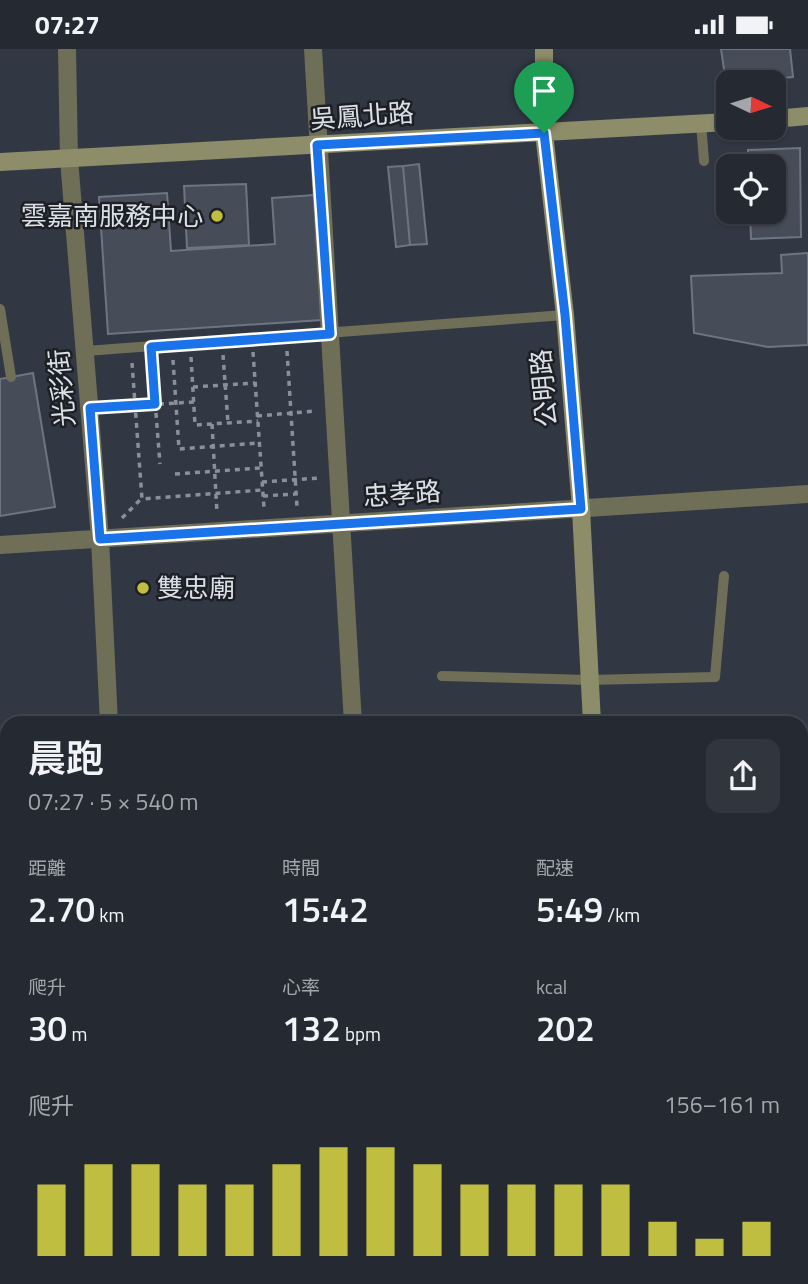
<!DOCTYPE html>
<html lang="zh-TW">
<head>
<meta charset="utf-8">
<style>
  body { margin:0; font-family:"Titillium Web","Noto Sans TC",sans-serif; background:#31363e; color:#f1f3f6; height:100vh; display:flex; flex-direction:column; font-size:26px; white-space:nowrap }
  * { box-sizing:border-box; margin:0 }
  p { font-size:23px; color:#a3a7ac }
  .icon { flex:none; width:38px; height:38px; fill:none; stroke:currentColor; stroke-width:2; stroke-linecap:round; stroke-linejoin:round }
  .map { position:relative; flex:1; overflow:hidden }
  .drawer { position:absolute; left:0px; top:667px; width:808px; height:569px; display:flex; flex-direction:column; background:#252a32; border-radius:21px 21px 0 0; box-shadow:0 2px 5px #0004,0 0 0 2px #42464d }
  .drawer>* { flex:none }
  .needle { width:46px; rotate:94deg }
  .controls { position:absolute; left:716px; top:21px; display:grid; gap:14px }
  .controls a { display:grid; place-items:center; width:70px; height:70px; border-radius:14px; background:#252a32; box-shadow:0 2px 5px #0004,0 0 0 2px #42464d; font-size:35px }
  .pin { position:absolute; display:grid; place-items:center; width:60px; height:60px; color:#fff; margin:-72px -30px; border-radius:50% 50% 50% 0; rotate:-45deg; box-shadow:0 0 7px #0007 }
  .pin .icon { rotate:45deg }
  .round { display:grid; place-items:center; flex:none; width:74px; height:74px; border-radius:14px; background:#31363e }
  .head { display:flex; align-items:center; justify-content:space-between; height:119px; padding:0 28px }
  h1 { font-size:38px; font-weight:600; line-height:52px }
  .figures { display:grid; grid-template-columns:repeat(3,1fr); gap:10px; height:119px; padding:7px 28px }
  .figures div { display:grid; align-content:center }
  .figures b { font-size:35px; font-weight:600 }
  .figures small { font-size:19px; font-weight:400 }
  .figures p { font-size:19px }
  .chart { height:196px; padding:14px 28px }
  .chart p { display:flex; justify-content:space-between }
  .chart svg { width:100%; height:126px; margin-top:7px; stroke:#c0be41; stroke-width:6 }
  .status { display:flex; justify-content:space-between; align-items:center; height:49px; padding:0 35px; background:#252a32; direction:ltr }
  .status svg { height:19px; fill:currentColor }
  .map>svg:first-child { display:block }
</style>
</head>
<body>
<div class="status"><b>07:27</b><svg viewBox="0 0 49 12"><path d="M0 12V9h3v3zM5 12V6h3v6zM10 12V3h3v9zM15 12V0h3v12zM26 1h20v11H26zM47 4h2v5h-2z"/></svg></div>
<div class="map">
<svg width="808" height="1235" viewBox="0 0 808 1235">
  <rect width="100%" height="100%" fill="#313843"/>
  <path fill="#4f4f27" d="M0,862H7V1065L0,1066Z
    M569,1229H674V1235H569Z"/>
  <path fill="#464d59" stroke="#6e7582" stroke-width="2" d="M721,0H790L793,28L726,34Z
    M800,99L801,188L751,190L750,163H774V117H748V101Z
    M419,115L427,195L410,196L403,117Z
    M403,117L410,196L396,198L388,118Z
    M246,135L249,196L187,199L184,137Z
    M167,144L171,202L275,195L272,149L314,146L322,271L108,285L99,148Z
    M808,204V296L768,298L694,284L691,227L782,224L781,206Z
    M33,324L55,458L0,467V330Z"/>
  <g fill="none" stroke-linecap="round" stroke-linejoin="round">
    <path stroke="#8a9099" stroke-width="3.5" stroke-dasharray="5 5" stroke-linecap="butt" d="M287,302L297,458
      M253,303L264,459
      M223,306L228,374
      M191,308L195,376L258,372
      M173,311L179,400L259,394
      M132,314L142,450L262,441
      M152,314L160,415
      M193,338L255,334
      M109,358L194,353
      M257,367L315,362
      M212,375L217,464
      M175,425L260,419
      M262,433L319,429
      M263,447L295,445
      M122,469L141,450
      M0,984H7
      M0,1059L7,1035"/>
    <path stroke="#6f6f58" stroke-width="10" d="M701,74L704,112
      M0,260L11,328
      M86,302L565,266
      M442,627L589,631L715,628L724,527
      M752,1228L754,1235"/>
    <path stroke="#6f6f58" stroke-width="18" d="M67,0L69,110L100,490L109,674
      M313,0L353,674
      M0,496L808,445
      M802,804L808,803
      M0,853H7
      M0,1081H7
      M802,1201L808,1199
      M135,1228L136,1235
      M386,1228V1235"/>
    <path stroke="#8d8d69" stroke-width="18" d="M544,0V84L565,266L581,460L592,674
      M774,70L808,67
      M0,113L728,73
      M555,1228V1235
      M695,1235V1228"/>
  </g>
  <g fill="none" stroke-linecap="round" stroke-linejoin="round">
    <defs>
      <path id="route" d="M544,84L565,266L581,460L100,490L90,359L155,355L151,298L330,285L317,96Z"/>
    </defs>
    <use href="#route" stroke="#fff" stroke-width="14"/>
    <use href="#route" stroke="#1a73e8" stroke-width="9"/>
  </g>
  <g fill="#c0be41" stroke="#1c1f24" stroke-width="2.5">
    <circle cx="217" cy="167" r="7"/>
    <circle cx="143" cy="539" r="7"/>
  </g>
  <g text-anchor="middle" stroke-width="5" stroke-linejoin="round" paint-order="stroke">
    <g font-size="26" fill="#dbe0e7" stroke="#1c1f24">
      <text transform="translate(362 67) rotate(-4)" y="9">吳鳳北路</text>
      <text transform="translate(62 339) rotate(-95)" y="9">光彩街</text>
      <text transform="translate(544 339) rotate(-95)" y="9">公明路</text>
      <text transform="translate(402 445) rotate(-4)" y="9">忠孝路</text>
    </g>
    <g font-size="26" fill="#dbe0e7" stroke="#1c1f24" text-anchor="end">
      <text x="203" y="176">雲嘉南服務中心</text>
      <text x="157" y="548" text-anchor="start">雙忠廟</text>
    </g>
  </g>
</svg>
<div class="controls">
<a><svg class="needle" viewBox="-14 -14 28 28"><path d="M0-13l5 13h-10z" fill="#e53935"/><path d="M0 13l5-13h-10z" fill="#a3a7ac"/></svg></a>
<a><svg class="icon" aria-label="locate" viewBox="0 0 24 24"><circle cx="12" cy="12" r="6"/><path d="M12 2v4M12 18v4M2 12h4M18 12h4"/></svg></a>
</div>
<div class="pin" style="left:544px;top:84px;background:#1e9e55"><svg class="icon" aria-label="arrive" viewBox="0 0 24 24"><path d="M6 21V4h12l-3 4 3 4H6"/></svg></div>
<section class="drawer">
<div class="head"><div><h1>晨跑</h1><p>07:27 · 5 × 540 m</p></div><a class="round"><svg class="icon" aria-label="share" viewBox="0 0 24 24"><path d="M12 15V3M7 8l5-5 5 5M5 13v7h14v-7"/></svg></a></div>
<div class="figures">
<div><p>距離</p><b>2.70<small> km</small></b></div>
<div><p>時間</p><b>15:42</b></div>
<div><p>配速</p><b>5:49<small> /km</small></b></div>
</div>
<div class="figures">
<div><p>爬升</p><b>30<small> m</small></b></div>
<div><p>心率</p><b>132<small> bpm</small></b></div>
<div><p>kcal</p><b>202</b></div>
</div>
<div class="chart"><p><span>爬升</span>156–161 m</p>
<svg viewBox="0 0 160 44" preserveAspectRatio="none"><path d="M5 44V19M15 44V12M25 44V12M35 44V19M45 44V19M55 44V12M65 44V6M75 44V6M85 44V12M95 44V19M105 44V19M115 44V19M125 44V19M135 44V32M145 44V38M155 44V32"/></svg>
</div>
</section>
</div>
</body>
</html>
